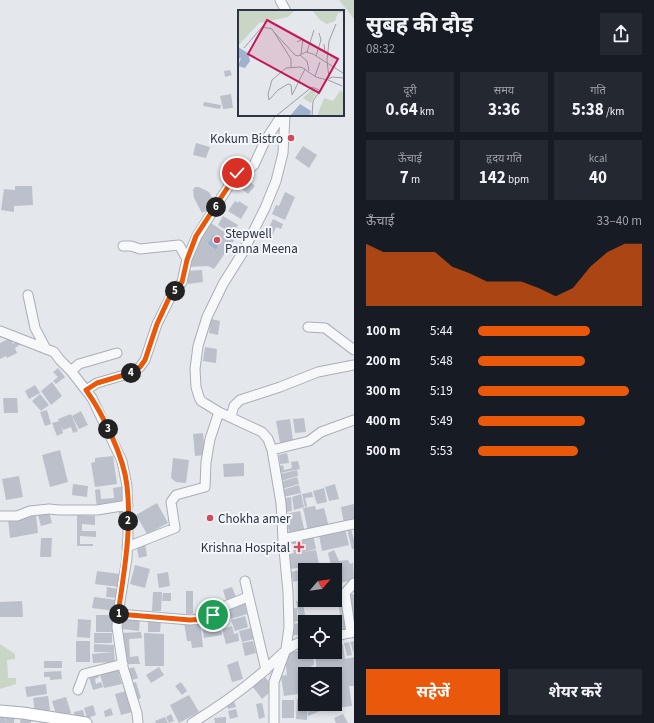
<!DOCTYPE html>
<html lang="hi">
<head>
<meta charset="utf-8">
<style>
  body { margin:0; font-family:"Source Sans 3","Noto Sans Devanagari",sans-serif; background:#242831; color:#f1f3f6; height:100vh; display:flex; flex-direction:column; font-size:15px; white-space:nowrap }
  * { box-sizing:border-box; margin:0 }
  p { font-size:13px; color:#9ea1a6 }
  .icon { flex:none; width:22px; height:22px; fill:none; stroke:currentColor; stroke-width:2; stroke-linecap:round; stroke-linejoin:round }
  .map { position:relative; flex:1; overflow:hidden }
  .panel { display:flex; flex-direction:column; background:#171b24; width:300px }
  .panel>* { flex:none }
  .needle { width:26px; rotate:61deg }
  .fabs { position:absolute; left:298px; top:563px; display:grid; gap:8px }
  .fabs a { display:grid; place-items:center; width:44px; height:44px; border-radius:0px; background:#171b24; box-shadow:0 2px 6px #0003; font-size:20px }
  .pin { position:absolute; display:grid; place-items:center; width:34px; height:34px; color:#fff; margin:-17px; border:2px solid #fff; border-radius:50%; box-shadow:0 1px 4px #0007 }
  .km { position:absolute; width:20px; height:20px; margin:-10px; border-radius:50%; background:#222; color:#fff; font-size:11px; line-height:20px; text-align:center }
  .round { display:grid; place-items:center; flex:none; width:42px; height:42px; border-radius:0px; background:#242831 }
  .headline { display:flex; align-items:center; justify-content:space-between; height:68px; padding:0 12px }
  h1 { font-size:22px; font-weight:700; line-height:30px }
  .figures { display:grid; grid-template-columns:repeat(3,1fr); gap:6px; height:68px; padding:4px 12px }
  .figures div { display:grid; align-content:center; border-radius:0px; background:#242831; text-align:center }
  .figures b { font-size:17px; font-weight:700 }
  .figures small { font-size:11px; font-weight:400 }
  .figures p { font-size:11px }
  .chart { height:112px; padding:8px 12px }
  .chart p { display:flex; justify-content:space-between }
  .chart svg { width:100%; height:72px; margin-top:4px; fill:#ea580c; opacity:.7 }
  .primary-button { display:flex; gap:8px; margin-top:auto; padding:8px 12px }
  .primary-button a { flex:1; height:46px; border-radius:0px; background:#ea580c; color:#fff; font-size:16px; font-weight:700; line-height:46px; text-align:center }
  .primary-button a+a { background:#242831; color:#f1f3f6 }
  ul { padding:0 12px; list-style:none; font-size:13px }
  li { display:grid; grid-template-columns:64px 48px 1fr; align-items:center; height:30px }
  li i { height:10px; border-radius:5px; background:#ea580c }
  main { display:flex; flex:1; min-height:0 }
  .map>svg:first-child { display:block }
</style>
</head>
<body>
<main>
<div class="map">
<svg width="354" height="723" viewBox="0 0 354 723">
  <rect width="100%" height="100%" fill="#e4e7ec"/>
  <path fill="#c9d6c5" d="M339,0H354V19Z
    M0,644L15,654V659L7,660L8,678H16V684L0,689Z"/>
  <path fill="#9fb4cc" d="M213,234L222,240L216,250L207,244Z"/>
  <path fill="#bbc0ca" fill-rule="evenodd" d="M230,70L232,75L225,77L224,71Z
    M231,94L233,108L223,109L220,96Z
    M204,102L221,105L220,109L203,106Z
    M196,143L210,147L206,158L193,155Z
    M303,146L317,155L309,168L295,158Z
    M242,175L255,186L248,194L235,183Z
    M15,186H32L33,205L14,206V212L1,210L4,189L15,190Z
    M195,187H199L209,192L216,205L202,213L194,198L193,190Z
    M285,192L295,197L285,220L272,214L276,205L279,206Z
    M235,201L238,203L239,201L248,207L241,219L228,211Z
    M223,216L238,225L232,234L218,225Z
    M273,219L283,224L281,229L276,227L272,237L266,234Z
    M211,223L235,239L214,269L208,266L186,267L198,242ZM213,234L222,240L216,250L207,244Z
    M202,270L203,282L188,284L187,271Z
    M211,319L220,321L218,335L209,333Z
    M10,338L13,344L19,340L21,344L15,348L17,353L7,358L6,356L0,359V343Z
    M205,347L217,349L216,363L203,361Z
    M58,368L65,377L56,384L53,381L58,377L53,372Z
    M52,382L62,396L51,405L41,391Z
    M35,385L40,393L29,399L25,391Z
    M40,394L49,405L41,411L32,401Z
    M3,398H17L18,413H4Z
    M47,410L51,424L45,426L40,412Z
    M81,411L88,425L79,429L72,416Z
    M71,414L78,431L73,433L71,427L63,430L61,425L63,433L57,436L52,423L59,421L58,419Z
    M304,418L306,432L295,433L293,419Z
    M290,419L293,440L280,443L276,421Z
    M203,433L205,455L195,456L193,434Z
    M60,450L68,482L50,487L42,455Z
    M287,453L289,463L280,464L279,455Z
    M113,456L117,484L95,487L91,463L95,462V458Z
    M173,458L189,460L186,483L176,482L171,478Z
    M298,461L300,469L280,473V466L283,465L284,470L292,468L291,462Z
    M244,463V476L224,477L223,464Z
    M297,470L298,476L281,481L280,474Z
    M19,476L23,497L6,500L2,479Z
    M297,477L299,484L282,489L280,482Z
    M73,484L88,486L87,497L72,495Z
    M335,484L339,499L329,501L325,487Z
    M299,485L301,493L283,497L282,490Z
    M125,486L127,504L97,508L95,490L100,489L101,499L114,498L113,488Z
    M324,488L327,502L317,504L313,491Z
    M312,492L313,497L305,498L307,506L305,507L302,494Z
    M301,494L304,507L294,510L292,497Z
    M291,497L292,511L285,512L283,499Z
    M157,503L168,523L147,534L136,515Z
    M354,504V522L344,524L341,507Z
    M315,506L316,510L324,508L329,527L308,531L303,508Z
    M119,508H124V519H119Z
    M300,511L305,533L290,537L285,514Z
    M49,512L52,523L41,526L38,515Z
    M36,515L38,533L10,538L8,519Z
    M77,515L95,516V525L82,524V531H96V537L80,536V544H93V546H77Z
    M345,529L349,545L322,551L319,535Z
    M347,529H351L354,540V549H352Z
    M313,535L316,549L303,552L316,550L319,564L291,569L289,554L294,553L291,539Z
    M41,538H52L51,557H40Z
    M145,544L147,556L139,558L136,545Z
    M334,550L339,561L348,560L350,564L353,563L354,580L335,584V570H332L328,553Z
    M135,565L150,569L145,588L130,584Z
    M304,569L305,579L293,582L291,572Z
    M97,571L120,574L119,587L95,584Z
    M168,572L170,586L159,588L157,574Z
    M107,587L118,589L117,598L106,597Z
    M232,587L236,597L226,600L223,590Z
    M186,591H193V614H186Z
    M153,592H162L161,611H152Z
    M163,593H171V601H162Z
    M354,594V622H353L349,595Z
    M342,596L348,632L343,633L337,597Z
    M94,597L117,600L115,611L92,608Z
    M311,600H327V601L311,604Z
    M22,601L23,617H0V602Z
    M244,601L247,614L231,619L227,607Z
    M296,601L303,602L306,622L305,634H302L300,625L301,635H293L292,624L300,623Z
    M297,608L298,621L292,622L290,609Z
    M96,615H113V632H96Z
    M123,616L140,618L139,631L122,629Z
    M245,616L248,627L235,631L231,620Z
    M219,618L222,635L204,638L201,621Z
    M78,619L91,620L90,638L77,637Z
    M148,619L161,620L160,632H148Z
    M200,621L203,647L192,648L191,641H187L184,622Z
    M232,626L234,634L238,633L239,641L226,644L222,629Z
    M251,628L254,639L242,642L239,631Z
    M141,632L142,638L129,639L130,657L138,656L140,664H123L122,633Z
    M94,633H112V643H94Z
    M144,633L164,634V666H145Z
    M76,641H90V662H76Z
    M253,641L256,653L245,656L242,643Z
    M354,641V654L350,642Z
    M349,642L352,655L347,656L344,643Z
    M94,644L114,645V652H94Z
    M343,644L345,659L354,657V686H349L352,706L321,710V704H335V674H317L315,652H335V645Z
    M305,650V652H313L314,665L311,666L313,674H305V693L284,696L281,676L287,675L285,657H289L288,652Z
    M114,652L115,662L93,663L92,654Z
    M44,661H62V668H44Z
    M238,661L243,679L232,682L227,665Z
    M117,666L122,684L104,688L99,671Z
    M134,667L138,678L130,681L125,670Z
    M159,667L164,675L151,683L146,675Z
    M61,671L62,679L50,680V677H44V672Z
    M97,671L99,677L95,679L96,684L101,682L103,687L93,690L88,674Z
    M264,676L272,685L268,689L270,692L262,699L252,686Z
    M136,682L141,698L136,700L130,684Z
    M181,682L187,691L182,695L175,686Z
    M46,684L47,694L27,697L25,687Z
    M126,691L132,712L121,715L115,694Z
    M189,695L199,712L179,723L170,705Z
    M48,696L50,710L35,712L33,698Z
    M66,697L71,713L57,717L52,701Z
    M297,699H305V704H308L307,720L296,719Z
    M282,700H294V718H282Z
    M234,701L236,707L228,709L226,703Z
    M262,703L265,717L259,719L256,704Z
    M93,705L96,715L87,718L84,708Z
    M309,706L313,707L314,710L320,708V711L308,716Z
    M111,708L113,715L105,717L104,711Z
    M236,709L238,717L230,719L228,711Z
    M83,710L85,718L76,720L74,712Z
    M171,714L174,721L169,723L166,717Z
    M343,714L348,723H336L334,718Z
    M6,715L15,716L14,723H5Z
    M0,716H5V723H0Z
    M165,717L168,723H156L155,721Z
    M226,717V723H215L214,718Z
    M21,718L31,720V723H20Z"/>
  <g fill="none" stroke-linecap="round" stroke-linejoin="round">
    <defs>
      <path id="minor" d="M280,0L286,11
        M123,246H131L140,249L179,245L187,259
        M28,295L35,328L45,347
        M308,327L325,328L354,350
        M0,331L54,352L60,360L71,371L92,398L122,461L127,486L128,535L127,558L118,614L117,627L123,667L137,713L138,723
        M71,371L79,364L117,353
        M86,390L97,383L131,373L140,367L145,360L157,324L171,296L182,282L187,259L197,236L237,173L240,170L250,168L254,165L265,141L282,115
        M231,416L234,406L240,400L280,387L318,372L354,365
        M272,450L309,441L321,432L354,420
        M0,516H17L30,511L49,509L59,510H97L128,505
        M283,539L354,524
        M127,547L175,528L171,502L176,495L205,487L206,462L210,439L219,412
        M245,581L266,670
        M118,614L190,620L205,619L213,615L225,606L248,597
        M351,633L345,593L354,583
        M335,636L354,632
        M78,690L84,674L123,664
        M192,723C215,709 237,694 257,677C273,665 285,645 305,641
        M274,723V682L286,649L289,627L288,592L283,539L281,503L272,450L268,439L262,432L219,412L201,401L199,397L196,387L195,369L198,346L207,317L223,284L243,252L265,208L276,181L283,153L285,115"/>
      <path id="major" d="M0,711L23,713L86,723"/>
    </defs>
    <use href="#minor" stroke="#a9aeb7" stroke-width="11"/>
    <use href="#major" stroke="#a3abb8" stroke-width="13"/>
    <use href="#minor" stroke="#f7f8fa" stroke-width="9"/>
    <use href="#major" stroke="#fff" stroke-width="11"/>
  </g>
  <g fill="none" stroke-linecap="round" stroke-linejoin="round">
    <defs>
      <path id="route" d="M213,615L205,619L190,620L118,614C124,572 132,529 127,486C124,457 103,414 86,390L97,383L131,373L140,367L145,360L157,324L170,296L182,282L187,260L196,236L237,173"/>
    </defs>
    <use href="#route" stroke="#fff" stroke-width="8"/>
    <use href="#route" stroke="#ea580c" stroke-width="5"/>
  </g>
  <g fill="#d1495b" stroke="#f4f6f9" stroke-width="1.5">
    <circle cx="291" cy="138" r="4"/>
    <circle cx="217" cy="240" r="4"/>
    <circle cx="210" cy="518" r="4"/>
    <path d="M297 541h4v4h4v4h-4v4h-4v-4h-4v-4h4z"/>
  </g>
  <g text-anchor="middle" stroke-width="4" stroke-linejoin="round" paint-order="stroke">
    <g font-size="13" fill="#2b3445" stroke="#f4f6f9" text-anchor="end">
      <text x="283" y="143">Kokum Bistro</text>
      <text x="225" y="238" text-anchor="start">Stepwell<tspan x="225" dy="15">Panna Meena</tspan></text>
      <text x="218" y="523" text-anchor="start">Chokha amer</text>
      <text x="290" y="552">Krishna Hospital</text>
    </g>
  </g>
  <g transform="translate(238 10)">
    <rect width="106" height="106" fill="#e4e7ec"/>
    <path d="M0,0H57L50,7L21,13L0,36ZM74,0H106V2L100,3L97,11L89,14L82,10ZM75,78L78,80L77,85L73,93L65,88ZM103,80L106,84V106H79L86,88L95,91Z" fill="#c9d6c5"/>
    <path d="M0,37L10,43L12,51L7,58L0,56L3,48L0,49ZM62,94L73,101L72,106H52Z" fill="#9fb4cc"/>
    <path fill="none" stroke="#9a9fa9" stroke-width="1" d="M36,22L57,45L60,46L68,42L75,44L105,63M59,32L65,29L63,44M86,34L87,43L91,44M6,38L24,17L34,19L53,49V57M69,42L76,20M62,45L69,51L71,61M78,46L83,30L81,23M67,59L54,85L53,75L50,74L40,80L31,90L30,84L34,70L48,58L62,57L65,58L67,59L69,61L78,67L89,70M77,66L82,52M91,68L89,50L91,31L98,14M90,70L104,76M38,106L74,77L81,80M74,106L75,91L89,70L94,67L106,68"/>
    <path fill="#c2185b" fill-opacity="0.15" stroke="#c2185b" stroke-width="2" d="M29,10L100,49L81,83L10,44Z"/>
    <rect width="106" height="106" fill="none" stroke="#2b3445" stroke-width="2"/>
  </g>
</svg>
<div class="fabs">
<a><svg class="needle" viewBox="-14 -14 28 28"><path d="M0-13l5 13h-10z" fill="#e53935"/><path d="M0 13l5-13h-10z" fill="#9ea1a6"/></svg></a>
<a><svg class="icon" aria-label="locate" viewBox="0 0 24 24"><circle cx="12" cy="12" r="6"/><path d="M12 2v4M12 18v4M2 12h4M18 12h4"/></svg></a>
<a><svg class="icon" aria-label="layers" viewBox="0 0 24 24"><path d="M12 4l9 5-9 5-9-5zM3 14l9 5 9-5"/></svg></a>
</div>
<div class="pin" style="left:213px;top:615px;background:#1e9e55"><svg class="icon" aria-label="arrive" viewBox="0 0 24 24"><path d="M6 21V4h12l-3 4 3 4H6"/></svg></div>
<div class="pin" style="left:237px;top:173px;background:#d93025"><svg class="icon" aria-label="check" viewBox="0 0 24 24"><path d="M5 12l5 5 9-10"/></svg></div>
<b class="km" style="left:119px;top:614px">1</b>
<b class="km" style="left:128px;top:521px">2</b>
<b class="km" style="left:108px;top:429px">3</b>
<b class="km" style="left:131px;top:373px">4</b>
<b class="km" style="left:175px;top:291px">5</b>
<b class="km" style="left:216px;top:207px">6</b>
</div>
<section class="panel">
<div class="headline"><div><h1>सुबह की दौड़</h1><p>08:32</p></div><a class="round"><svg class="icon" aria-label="share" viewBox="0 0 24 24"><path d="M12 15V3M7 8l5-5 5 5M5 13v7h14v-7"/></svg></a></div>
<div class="figures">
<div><p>दूरी</p><b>0.64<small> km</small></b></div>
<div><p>समय</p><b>3:36</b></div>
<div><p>गति</p><b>5:38<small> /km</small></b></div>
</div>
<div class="figures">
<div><p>ऊँचाई</p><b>7<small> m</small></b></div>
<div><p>हृदय गति</p><b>142<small> bpm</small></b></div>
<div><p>kcal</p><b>40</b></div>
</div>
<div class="chart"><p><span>ऊँचाई</span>33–40 m</p>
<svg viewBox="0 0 160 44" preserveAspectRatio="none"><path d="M0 44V6L10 11L20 11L30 11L40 11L50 20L60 24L70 29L80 29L90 29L100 33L110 38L120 33L130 20L140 11L150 6L160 6V44z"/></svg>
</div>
<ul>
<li><b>100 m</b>5:44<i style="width:68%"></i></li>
<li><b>200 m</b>5:48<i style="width:65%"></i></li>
<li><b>300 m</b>5:19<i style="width:92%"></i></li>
<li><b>400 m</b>5:49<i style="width:65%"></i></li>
<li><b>500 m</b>5:53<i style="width:61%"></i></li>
</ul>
<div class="primary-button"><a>सहेजें</a><a>शेयर करें</a></div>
</section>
</main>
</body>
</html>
